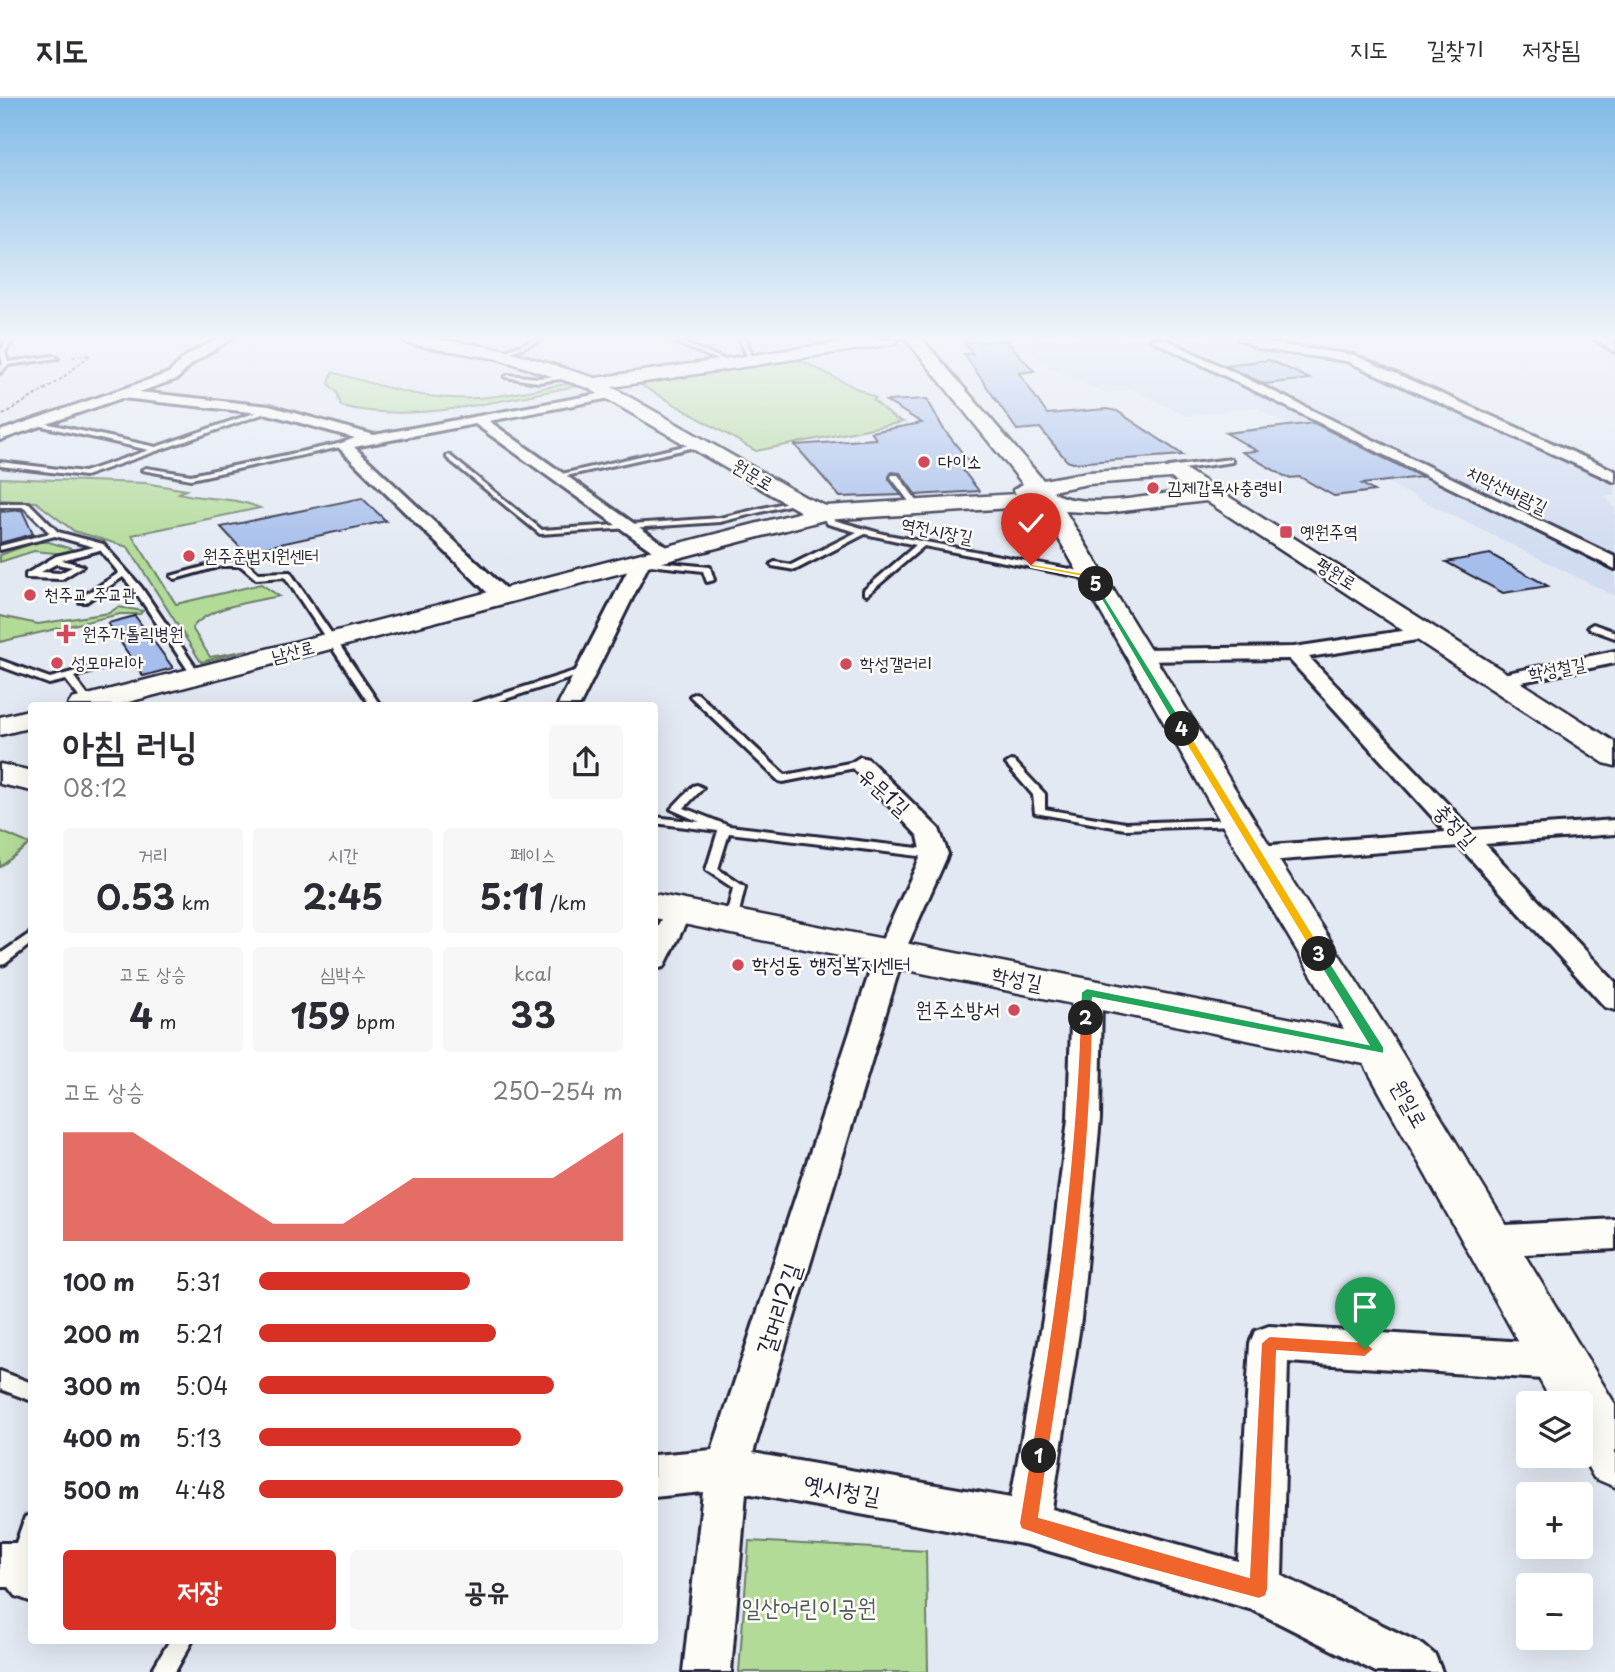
<!DOCTYPE html>
<html lang="ko">
<head>
<meta charset="utf-8">
<style>
  body { margin:0; font-family:"Playpen Sans","Poor Story",sans-serif; background:#f7f7f7; color:#2b2b33; height:100vh; display:flex; flex-direction:column; font-size:26px; white-space:nowrap }
  * { box-sizing:border-box; margin:0 }
  p { font-size:23px; color:#7c7c81 }
  .icon { flex:none; width:38px; height:38px; fill:none; stroke:currentColor; stroke-width:2; stroke-linecap:round; stroke-linejoin:round }
  .map { position:relative; flex:1; overflow:hidden }
  .side { position:absolute; left:28px; top:604px; width:630px; height:942px; display:flex; flex-direction:column; background:#fff; border-radius:7px; box-shadow:0 7px 28px #0002 }
  .side>* { flex:none }
  .fabs { position:absolute; left:1516px; top:1293px; display:grid; gap:14px }
  .fabs a { display:grid; place-items:center; width:77px; height:77px; border-radius:7px; background:#fff; box-shadow:0 7px 28px #0002; font-size:35px }
  .pin { position:absolute; display:grid; place-items:center; width:60px; height:60px; color:#fff; margin:-72px -30px; border-radius:50% 50% 50% 0; rotate:-45deg; box-shadow:0 0 7px #0007 }
  .pin .icon { rotate:45deg }
  .km { position:absolute; width:35px; height:35px; margin:-18px; border-radius:50%; background:#222; color:#fff; font-size:19px; line-height:35px; text-align:center }
  .round { display:grid; place-items:center; flex:none; width:74px; height:74px; border-radius:7px; background:#f7f7f7 }
  .overview { display:flex; align-items:center; justify-content:space-between; height:119px; padding:0 35px }
  h1 { font-size:38px; font-weight:700; line-height:52px }
  .figures { display:grid; grid-template-columns:repeat(3,1fr); gap:10px; height:119px; padding:7px 35px }
  .figures div { display:grid; align-content:center; border-radius:7px; background:#f7f7f7; text-align:center }
  .figures b { font-size:35px; font-weight:700 }
  .figures small { font-size:19px; font-weight:400 }
  .figures p { font-size:19px }
  .chart { height:196px; padding:14px 35px }
  .chart p { display:flex; justify-content:space-between }
  .chart svg { width:100%; height:126px; margin-top:7px; fill:#d93025; opacity:.7 }
  .cta { display:flex; gap:14px; margin-top:auto; padding:14px 35px }
  .cta a { flex:1; height:80px; border-radius:7px; background:#d93025; color:#fff; font-size:28px; font-weight:700; line-height:80px; text-align:center }
  .cta a+a { background:#f7f7f7; color:#2b2b33 }
  ul { padding:0 35px; list-style:none; font-size:23px }
  li { display:grid; grid-template-columns:112px 84px 1fr; align-items:center; height:52px }
  li i { height:18px; border-radius:9px; background:#d93025 }
  header { display:flex; align-items:center; gap:42px; box-sizing:border-box; height:98px; padding:0 35px; background:#fff; border-bottom:2px solid #e1e1e2 }
  header strong { font-size:33px }
  nav { display:flex; gap:38px; margin-inline-start:auto; font-size:24px }
  .map>svg:first-child { display:block }
</style>
</head>
<body>
<header>
<strong>지도</strong>
<nav><a>지도</a><a>길찾기</a><a>저장됨</a></nav>
</header>
<div class="map">
<svg width="1615" height="1574" viewBox="0 0 1615 1574">
  <rect width="100%" height="100%" fill="#e3e9f3"/>
  <filter id="ink" filterUnits="userSpaceOnUse"><feTurbulence type="fractalNoise" baseFrequency=".0143" numOctaves="2"/><feDisplacementMap in="SourceGraphic" scale="14" xChannelSelector="R" yChannelSelector="G"/><feConvolveMatrix kernelMatrix="1 2 1 2 8 2 1 2 1" color-interpolation-filters="sRGB"/></filter>
  <g filter="url(#ink)">
    <path fill="#d1dcf1" d="M1021,241H1240L1287,259L1344,262L1615,381V397L1606,399L1615,411V498L1395,389L1255,309L1187,318L1132,292L1105,295L1050,270Z"/>
    <path fill="#b3db98" stroke="#6a7e6a" stroke-width="2" d="M796,260L876,300L873,302L895,321L903,324L756,353L634,283Z
      M332,274C372,285 411,299 454,300C493,302 533,291 572,285L578,288C501,301 417,327 341,308L337,294L329,286Z
      M0,380L145,385L186,392L179,395C207,403 229,397 260,410L132,437L176,506L261,486L279,498C253,504 209,508 192,530L210,559L248,552L201,564L128,449L74,433L36,404L0,402Z
      M36,444H49L72,451L65,456L34,453L0,464V457Z
      M118,509L143,513L140,516H120L0,544V518L38,526L109,515Z
      M0,733L30,746L0,769Z
      M749,1443L926,1453L928,1574H739Z"/>
    <path fill="#a6beeb" stroke="#22223b" stroke-width="2" d="M1007,243L1034,273L1019,275L1047,316L1106,311L1117,313L1183,357L1073,365L1067,363L1040,330L1017,332L964,256H973L964,244Z
      M1269,262L1310,281L1264,286L1224,267Z
      M927,301L943,330L974,370L962,371L979,393L916,397L900,375L892,374L889,381L901,397L840,399L795,347L876,341L871,334L922,325L886,303Z
      M1314,325L1422,379L1362,386L1374,393L1334,398L1300,379L1288,380L1242,354L1257,353L1226,335Z
      M362,400L386,423L244,454L221,429Z
      M22,412L33,436L0,445V414Z
      M1490,456L1548,488L1503,495L1446,464Z
      M135,518L155,545L173,570L143,578L108,525Z"/>
    <g fill="none" stroke-linecap="round" stroke-linejoin="round">
      <defs>
        <path id="lane" d="M2,241L13,242L5,254L8,264L55,258L58,260L8,267L0,275V269L3,266L0,253L7,243Z
          M536,241H543L504,257L499,256Z
          M666,241H673L731,264L726,265Z
          M740,241H746L753,262L748,261Z
          M573,276L575,279L538,284L505,279L508,277L538,280Z
          M269,310L271,313L85,378L0,368V364L84,374L149,352L33,326V324L35,323L156,349Z
          M702,344L705,346L704,347L557,380L553,378Z
          M343,345L345,346V348L191,381L142,372L146,370L191,377Z
          M449,357L542,432L720,420L797,402L801,404L720,424L540,436L447,360V358Z
          M1230,361L1232,362V364L1169,373L1165,371L1169,369Z
          M892,377H898L920,407L919,409H913L891,379Z
          M0,405H29L58,434L103,446L141,489L202,579L200,581H194L135,493L123,479L86,504H80V500L119,475L100,452L62,462L83,468L62,481L26,480V476L56,458L94,449L55,438L0,452V448L50,435L24,409H0ZM56,466L72,469L60,475L41,474Z
          M820,413H826L834,422L883,436L1091,475L1095,478L1091,481L924,448L867,497L864,496V492L916,447L865,436L795,472L772,468L771,466L775,464L791,467L857,434L828,426L819,415Z
          M638,462L710,469L714,482L707,484L703,473L641,466L637,464Z
          M221,464H246L258,475L290,474L380,607H370L285,479L256,481L241,468H221L175,481L171,478Z
          M1593,526L1615,534V540L1590,531L1588,529Z
          M0,562L50,580L102,566L107,569L74,579L94,606L85,607L66,582L49,586L0,568Z
          M584,570L589,573L587,575L487,607H473L474,605Z
          M695,595L698,596L785,677L860,663L865,666L860,669L783,684L779,683L692,600L690,598Z
          M1011,663L1015,664L1045,696V711L1125,725L1235,721L1241,724L1235,727L1125,731L1035,715L1033,697L1006,666Z
          M697,687L703,690L684,710L729,728L935,752L941,756L935,760L729,735L718,771L745,789L737,823L735,826H727L725,823L733,790L706,772L718,733L654,725V719L700,724L671,711L693,688Z
          M32,834V845L5,866L0,867V856Z
          M0,1273L32,1285V1303L0,1291Z
          M32,1416V1459L27,1469L20,1472L13,1469L10,1462L25,1419Z
          M170,1542H193L175,1574H151Z"/>
        <path id="street" d="M217,241H231L194,264L177,281L139,294L269,308L374,337L615,293L617,296L610,300L489,323L677,456L668,461L662,460L475,326L354,349L510,495L512,499L503,505L496,503L336,347L355,340L268,316L122,300L0,342V333L169,275L186,258Z
          M1150,241H1165L1615,459V471Z
          M1239,241L1354,257L1615,373V384L1347,263L1261,251Z
          M1595,241H1609L1615,245V254Z
          M641,459L650,464L580,607H558L632,464Z
          M1429,529L1436,531L1439,535L1436,539L1309,559L1472,732L1615,722V736L1485,746L1615,884V912L1605,909L1459,748L1257,764L1248,761L1244,756L1248,751L1257,748L1446,734L1289,561L1139,563L1129,557L1139,551L1294,549Z
          M1615,553V565L1498,589L1488,583L1498,577Z
          M860,659L868,661L939,731L948,756L904,855L753,1355L1011,1400L1043,1221L1068,1021L1072,894L1077,887L1087,884L1097,887L1102,894L1100,1021L1081,1221L1052,1411L1238,1463L1250,1245L1255,1233L1269,1228L1557,1246L1571,1251L1577,1264L1571,1277L1557,1282L1288,1264L1282,1478L1423,1547L1435,1557L1442,1574H1376L1253,1512L1028,1447L746,1395L731,1574H683L703,1394L654,1399V1357L712,1352L876,855L922,756L918,738L849,666Z
          M679,804L689,807L692,813L664,869L654,871V834L669,807Z
          M1615,1121V1151L1487,1158L1474,1154L1469,1143L1474,1132L1487,1128Z
          M0,1445H19L32,1450V1504L16,1498L9,1489H0Z"/>
        <path id="secondary" d="M401,241H438L502,251L595,280L862,241H901L893,246L612,289L805,399L826,408L1016,396L1013,392L1023,386L906,241H922L1043,382L1088,374L1182,369L1615,644V668L1604,665L1206,403L1106,415L1065,413L1275,756L1394,942L1615,1306V1389L1594,1380L1580,1355V1306H1553L1364,966L654,820V796L1344,931L1239,756L1040,408L824,422L117,607H68L72,601L801,414L588,290L499,261L409,246ZM1171,380L1189,392C1158,396 1077,414 1052,393L1088,386Z
          M32,611V629L0,637V619Z
          M0,666L32,673V693L0,686Z"/>
      </defs>
      <use href="#lane" stroke="#22223b" stroke-width="6"/>
      <use href="#street" stroke="#22223b" stroke-width="6"/>
      <use href="#secondary" stroke="#22223b" stroke-width="5"/>
      <path stroke="#22223b" stroke-width="2" stroke-dasharray="3.5 2.5" stroke-linecap="butt" d="M3,317L60,282L90,257L70,259"/>
      <use href="#lane" fill="#fdfcf7" fill-rule="evenodd"/>
      <use href="#street" fill="#fdfcf7" fill-rule="evenodd"/>
      <use href="#secondary" fill="#fdfcf7" fill-rule="evenodd"/>
    </g>
  </g>
  <linearGradient id="sky" x2="0" y2="1"><stop stop-color="#80bae6"/><stop offset="0.52" stop-color="#f2f5fa"/><stop offset="1" stop-color="#f2f5fa" stop-opacity="0"/></linearGradient>
  <rect width="1615" height="461" fill="url(#sky)"/>
  <path fill="#f0652b" stroke="#fff" stroke-width="2" d="M1269,1238L1365,1244L1374,1251L1365,1259L1277,1253L1268,1491L1266,1498L1259,1501L1093,1456L1021,1431L1019,1425L1030,1358L1033,1352L1039,1349L1046,1352L1048,1358L1039,1419L1249,1479L1261,1245Z"/>
  <path fill="#f0652b" stroke="#fff" stroke-width="2" d="M1086,915L1093,920C1090,1067 1072,1212 1048,1358L1046,1364L1039,1367L1033,1364L1030,1358C1056,1212 1075,1068 1080,920Z"/>
  <path fill="#22a559" stroke="#fff" stroke-width="2" d="M1315,853H1323L1384,949V956L1093,900L1091,923L1086,924L1080,920L1081,894L1087,890L1368,946L1313,856Z"/>
  <path fill="#f5b400" stroke="#fff" stroke-width="2" d="M1182,628L1187,631L1325,856L1323,859L1313,856L1177,631Z"/>
  <path fill="#22a559" stroke="#fff" stroke-width="2" d="M1096,484L1187,631L1186,633L1177,631L1092,486Z"/>
  <path fill="#f5b400" stroke="#fff" stroke-width="2" d="M1028,465L1094,477L1100,486L1093,488L1088,480L1031,469Z"/>
  <g fill="#d1495b" stroke="#fdfcf7" stroke-width="2.5">
    <circle cx="924" cy="364" r="7"/>
    <circle cx="1153" cy="390" r="7"/>
    <rect x="1279" y="427" width="14" height="14" rx="3.5"/>
    <circle cx="189" cy="458" r="7"/>
    <circle cx="30" cy="497" r="7"/>
    <path d="M62.5 525.5h7v7h7v7h-7v7h-7v-7h-7v-7h7z"/>
    <circle cx="57" cy="565" r="7"/>
    <circle cx="846" cy="566" r="7"/>
    <circle cx="738" cy="867" r="7"/>
    <circle cx="1014" cy="912" r="7"/>
  </g>
  <g text-anchor="middle" stroke-width="5" stroke-linejoin="round" paint-order="stroke">
    <g font-size="18" fill="#22223b" stroke="#fdfcf7" text-anchor="start">
      <text x="938" y="370">다이소</text>
      <text x="1167" y="396">김제갑목사충령비</text>
      <text x="1300" y="440">옛원주역</text>
      <text x="203" y="464">원주준법지원센터</text>
      <text x="44" y="503">천주교 주교관</text>
      <text x="82" y="542">원주가톨릭병원</text>
      <text x="71" y="571">성모마리아</text>
      <text x="860" y="572">학성갤러리</text>
    </g>
    <g font-size="18" fill="#22223b" stroke="#fdfcf7">
      <text transform="translate(753 377) rotate(31)" y="6">원문로</text>
      <text transform="translate(1507 392) rotate(26)" y="6">치악산바람길</text>
      <text transform="translate(937 433) rotate(11)" y="6">역전시장길</text>
      <text transform="translate(1336 476) rotate(32)" y="6">평원로</text>
      <text transform="translate(293 554) rotate(-14)" y="6">남산로</text>
      <text transform="translate(1557 571) rotate(-11)" y="6">학성철길</text>
    </g>
    <g font-size="21" fill="#22223b" stroke="#fdfcf7">
      <text transform="translate(884 694) rotate(42)" y="7">유문1길</text>
      <text transform="translate(1455 728) rotate(47)" y="7">충정길</text>
      <text transform="translate(1017 881) rotate(11)" y="7">학성길</text>
      <text transform="translate(1409 1006) rotate(61)" y="7">원일로</text>
    </g>
    <g font-size="21" fill="#22223b" stroke="#fdfcf7" text-anchor="start">
      <text x="752" y="874">학성동 행정복지센터</text>
      <text x="1000" y="919" text-anchor="end">원주소방서</text>
    </g>
    <g font-size="24" fill="#22223b" stroke="#fdfcf7">
      <text transform="translate(779 1211) rotate(-72)" y="8">갈머리2길</text>
      <text transform="translate(842 1392) rotate(10)" y="8">옛시청길</text>
    </g>
    <g font-size="24" fill="#4e5a57" stroke="#fdfcf7">
      <text x="809" y="1518">일산어린이공원</text>
    </g>
  </g>
</svg>
<div class="fabs">
<a><svg class="icon" aria-label="layers" viewBox="0 0 24 24"><path d="M12 4l9 5-9 5-9-5zM3 14l9 5 9-5"/></svg></a>
<a>+</a>
<a>−</a>
</div>
<div class="pin" style="left:1365px;top:1251px;background:#1e9e55"><svg class="icon" aria-label="arrive" viewBox="0 0 24 24"><path d="M6 21V4h12l-3 4 3 4H6"/></svg></div>
<div class="pin" style="left:1031px;top:467px;background:#d93025"><svg class="icon" aria-label="check" viewBox="0 0 24 24"><path d="M5 12l5 5 9-10"/></svg></div>
<b class="km" style="left:1039px;top:1358px">1</b>
<b class="km" style="left:1086px;top:920px">2</b>
<b class="km" style="left:1319px;top:856px">3</b>
<b class="km" style="left:1182px;top:631px">4</b>
<b class="km" style="left:1096px;top:486px">5</b>
<section class="side">
<div class="overview"><div><h1>아침 러닝</h1><p>08:12</p></div><a class="round"><svg class="icon" aria-label="share" viewBox="0 0 24 24"><path d="M12 15V3M7 8l5-5 5 5M5 13v7h14v-7"/></svg></a></div>
<div class="figures">
<div><p>거리</p><b>0.53<small> km</small></b></div>
<div><p>시간</p><b>2:45</b></div>
<div><p>페이스</p><b>5:11<small> /km</small></b></div>
</div>
<div class="figures">
<div><p>고도 상승</p><b>4<small> m</small></b></div>
<div><p>심박수</p><b>159<small> bpm</small></b></div>
<div><p>kcal</p><b>33</b></div>
</div>
<div class="chart"><p><span>고도 상승</span>250–254 m</p>
<svg viewBox="0 0 160 44" preserveAspectRatio="none"><path d="M0 44V6L10 6L20 6L30 14L40 22L50 30L60 38L70 38L80 38L90 30L100 22L110 22L120 22L130 22L140 22L150 14L160 6V44z"/></svg>
</div>
<ul>
<li><b>100 m</b>5:31<i style="width:58%"></i></li>
<li><b>200 m</b>5:21<i style="width:65%"></i></li>
<li><b>300 m</b>5:04<i style="width:81%"></i></li>
<li><b>400 m</b>5:13<i style="width:72%"></i></li>
<li><b>500 m</b>4:48<i style="width:100%"></i></li>
</ul>
<div class="cta"><a>저장</a><a>공유</a></div>
</section>
</div>
</body>
</html>
